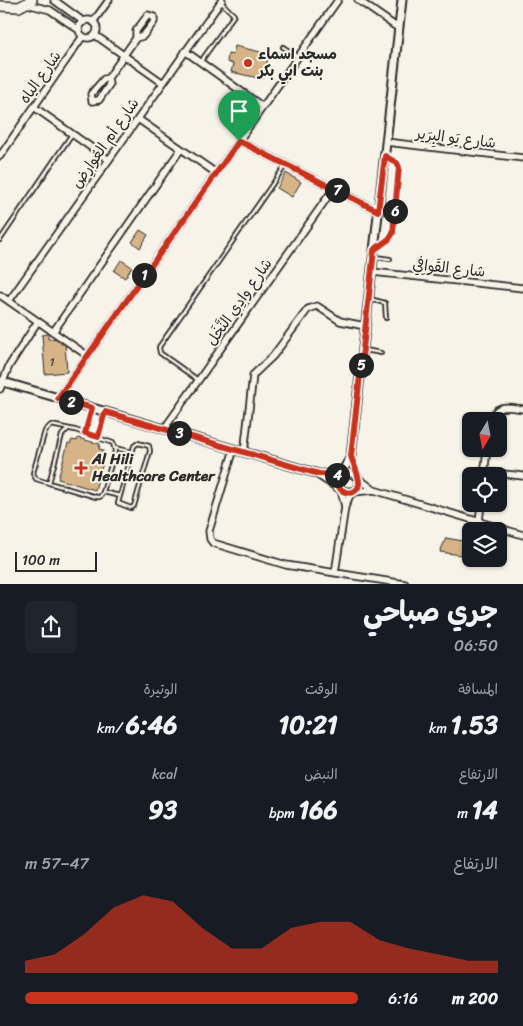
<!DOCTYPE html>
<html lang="ar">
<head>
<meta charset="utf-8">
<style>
  body { margin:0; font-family:Sriracha,"Playpen Sans Arabic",sans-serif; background:#20242c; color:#f1f3f6; direction:rtl; height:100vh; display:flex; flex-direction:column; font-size:19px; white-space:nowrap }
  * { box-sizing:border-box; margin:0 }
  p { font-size:16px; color:#9ea1a6 }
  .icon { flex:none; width:28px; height:28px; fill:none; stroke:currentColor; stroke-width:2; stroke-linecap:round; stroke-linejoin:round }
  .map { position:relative; height:584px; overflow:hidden; direction:ltr }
  .drawer { display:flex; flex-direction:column; background:#171b24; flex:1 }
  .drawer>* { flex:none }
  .needle { width:32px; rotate:190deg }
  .fabs { position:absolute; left:462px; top:412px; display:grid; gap:10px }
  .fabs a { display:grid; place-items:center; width:45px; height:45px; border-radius:8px; background:#171b24; box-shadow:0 1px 4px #0004; font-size:25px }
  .scale { position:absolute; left:15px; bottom:12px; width:82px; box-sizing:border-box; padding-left:5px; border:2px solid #2b2b2b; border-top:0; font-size:14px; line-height:18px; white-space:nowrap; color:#2b2b2b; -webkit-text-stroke:4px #f7f3e8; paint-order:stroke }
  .pin { position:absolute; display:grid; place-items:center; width:42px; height:42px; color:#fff; margin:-51px -21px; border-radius:50% 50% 50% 0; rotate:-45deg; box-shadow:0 0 5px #0007 }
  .pin .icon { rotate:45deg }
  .km { position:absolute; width:25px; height:25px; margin:-12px; border-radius:50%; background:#222; color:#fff; font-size:14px; line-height:25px; text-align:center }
  .round { display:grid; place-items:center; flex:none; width:52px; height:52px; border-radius:8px; background:#20242c }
  .overview { display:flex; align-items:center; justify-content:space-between; height:85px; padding:0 25px }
  h1 { font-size:28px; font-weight:700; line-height:38px }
  .stats { display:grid; grid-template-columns:repeat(3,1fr); gap:8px; height:85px; padding:5px 25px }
  .stats div { display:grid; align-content:center }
  .stats b { font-size:25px; font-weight:700 }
  .stats small { font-size:14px; font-weight:400 }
  .stats p { font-size:14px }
  .chart { height:140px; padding:10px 25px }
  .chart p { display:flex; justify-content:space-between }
  .chart svg { width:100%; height:90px; margin-top:5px; fill:#c8321e; opacity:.7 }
  ul { padding:0 25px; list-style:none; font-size:16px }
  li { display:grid; grid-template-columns:80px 60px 1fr; align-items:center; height:38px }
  li i { height:12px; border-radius:6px; background:#c8321e }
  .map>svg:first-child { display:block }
</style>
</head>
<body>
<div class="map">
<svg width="523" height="584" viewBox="0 0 523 584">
  <rect width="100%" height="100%" fill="#f7f3e8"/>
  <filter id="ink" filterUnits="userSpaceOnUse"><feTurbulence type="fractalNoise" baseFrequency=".02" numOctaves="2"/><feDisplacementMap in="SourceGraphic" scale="10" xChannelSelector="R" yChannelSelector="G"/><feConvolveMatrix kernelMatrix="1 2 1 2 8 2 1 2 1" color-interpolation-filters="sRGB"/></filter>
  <g filter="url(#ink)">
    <path fill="#d6b488" stroke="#2b2b2b" d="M235,46L269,54L263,79L231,72L233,64L227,62L228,54L233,55Z
      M286,173L301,182L292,197L277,188Z
      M140,230L148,235L140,248L132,242Z
      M121,260L132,267L125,278L114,271Z
      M48,334V339L61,338V344L65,343L67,372L45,374L42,335Z
      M78,438L100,444L99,449L103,450L102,455L105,456L95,490L58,479L68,443L70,444L72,440L77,441Z
      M446,538L463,541L461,555L440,552Z"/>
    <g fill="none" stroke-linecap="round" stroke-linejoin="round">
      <defs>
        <path id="service" d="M283,47L298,57
          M201,61L234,15L222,3
          M0,240L72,134
          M376,248L391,238L393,230L399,169L397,163L386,157
          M375,257L390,259
          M370,299L385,303L386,318
          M365,350L381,353
          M198,380L160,353L159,347L285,166
          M85,433L92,410
          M98,437L105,412
          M138,443L149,446L150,451L134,506L131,508L118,503L134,446Z
          M115,448L132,452
          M49,483L36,479L33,473L45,431L51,425L75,430L113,443L115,451L103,492L100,497H96L49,483L62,435L67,430
          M103,492L120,496"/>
        <path id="minor" d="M54,0L84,22
          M358,0L398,28
          M27,4L50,10L79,30
          M148,15L154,17V22L143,36L136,38V31Z
          M79 29a9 9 0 1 1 18 0a9 9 0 1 1-18 0Z
          M93,22L109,0
          M95,35L163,83
          M185,51L263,107
          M108,78L109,85L99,100L92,101L91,94L104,79Z
          M108,78L136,38
          M34,107L109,160
          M138,119L216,173
          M239,141L378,211
          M386,142L523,158
          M0,156L83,36
          M372,272L523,288
          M0,295L88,356
          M9,301L222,0
          M53,332L181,149
          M0,389L9,366L38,321
          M58,398L338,0
          M491,421C495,403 508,407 523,409
          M164,429L334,188
          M234,449L209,531L210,539L213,543L286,565L405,584
          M244,453L253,375L273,356L308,309L317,306L340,321L365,326
          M484,472L523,476
          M484,476L487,449
          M358,478L374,490
          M341,490L345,507
          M354,492L374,490L523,535
          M479,522L481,504
          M335,573L345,507L351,493"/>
        <path id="tertiary" d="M0,381L319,474L340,475
          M343,473H353L358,478L359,486L354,492H344C331,482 346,468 351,456L402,0
          M319,475L339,488"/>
        <path id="trunk" d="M0,6L19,7L32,0"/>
      </defs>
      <use href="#service" stroke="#2b2b2b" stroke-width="6"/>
      <use href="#minor" stroke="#2b2b2b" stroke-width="9"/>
      <use href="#tertiary" stroke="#2b2b2b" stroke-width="11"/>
      <use href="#trunk" stroke="#2b2b2b" stroke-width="12"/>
      <use href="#service" stroke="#f7f3e8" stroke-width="2.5"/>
      <use href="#minor" stroke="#f7f3e8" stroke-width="5.5"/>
      <use href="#tertiary" stroke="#f7f3e8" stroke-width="7"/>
      <use href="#trunk" stroke="#f7f3e8" stroke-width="9"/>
    </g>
  </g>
  <g fill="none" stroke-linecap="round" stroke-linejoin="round" filter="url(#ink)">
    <defs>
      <path id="route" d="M239,141L378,211L385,156L397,163L399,167L393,233L389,239L374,250L351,456C353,464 360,476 359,484C357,500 330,492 340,475L319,474L105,412L98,437L85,433L92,408L58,398Z"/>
    </defs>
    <use href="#route" stroke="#fff" stroke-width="10"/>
    <use href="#route" stroke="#c8321e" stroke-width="6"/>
  </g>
  <g fill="#c8321e" stroke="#f7f3e8" stroke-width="2">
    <circle cx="248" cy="63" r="5"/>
    <path d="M78.5 460.5h5v5h5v5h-5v5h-5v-5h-5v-5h5z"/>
  </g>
  <g text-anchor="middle" stroke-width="4" stroke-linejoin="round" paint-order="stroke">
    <g font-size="12" fill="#564d42">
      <text x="52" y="366">1</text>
    </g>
    <g font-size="15" font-weight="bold" fill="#2b2b2b" stroke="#f7f3e8" text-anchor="start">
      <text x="258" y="59">مسجد اسماء<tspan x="258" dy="17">بنت ابي بكر</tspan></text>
      <text x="92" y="464">Al Hili<tspan x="92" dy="17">Healthcare Center</tspan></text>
    </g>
    <g font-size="15" fill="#2b2b2b" stroke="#f7f3e8">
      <text transform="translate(40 77) rotate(-55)" y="5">شارع الياه</text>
      <text transform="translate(456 138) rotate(7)" y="5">شارع يَو البِرَير</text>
      <text transform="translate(105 143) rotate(-55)" y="5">شارع أم العُوارِض</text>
      <text transform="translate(449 268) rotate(6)" y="5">شارع القَوافِي</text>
      <text transform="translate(239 302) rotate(-55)" y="5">شارع وادِي النَّخَل</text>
    </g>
  </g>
</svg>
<div class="fabs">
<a><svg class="needle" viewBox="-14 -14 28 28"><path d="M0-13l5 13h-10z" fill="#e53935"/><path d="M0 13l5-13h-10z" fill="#9ea1a6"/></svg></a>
<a><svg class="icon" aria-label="locate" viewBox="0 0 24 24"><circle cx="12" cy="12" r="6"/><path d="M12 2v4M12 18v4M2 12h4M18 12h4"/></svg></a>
<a><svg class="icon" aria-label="layers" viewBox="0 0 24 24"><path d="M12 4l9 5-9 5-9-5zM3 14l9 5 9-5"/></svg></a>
</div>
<div class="scale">100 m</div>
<div class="pin" style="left:239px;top:141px;background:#1e9e55"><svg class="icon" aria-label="arrive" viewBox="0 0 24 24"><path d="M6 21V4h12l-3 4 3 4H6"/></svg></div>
<b class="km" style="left:144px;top:275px">1</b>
<b class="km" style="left:71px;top:402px">2</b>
<b class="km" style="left:179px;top:433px">3</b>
<b class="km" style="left:337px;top:475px">4</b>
<b class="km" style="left:361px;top:365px">5</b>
<b class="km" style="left:395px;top:211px">6</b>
<b class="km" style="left:337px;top:190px">7</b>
</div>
<section class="drawer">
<div class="overview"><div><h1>جري صباحي</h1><p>06:50</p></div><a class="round"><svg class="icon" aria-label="share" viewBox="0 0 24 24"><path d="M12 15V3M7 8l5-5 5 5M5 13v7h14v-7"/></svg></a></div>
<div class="stats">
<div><p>المسافة</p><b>1.53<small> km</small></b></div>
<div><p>الوقت</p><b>10:21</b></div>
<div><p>الوتيرة</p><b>6:46<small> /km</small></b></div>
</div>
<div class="stats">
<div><p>الارتفاع</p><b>14<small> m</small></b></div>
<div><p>النبض</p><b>166<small> bpm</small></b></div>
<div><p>kcal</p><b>93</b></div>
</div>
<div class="chart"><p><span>الارتفاع</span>47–57 m</p>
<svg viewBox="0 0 160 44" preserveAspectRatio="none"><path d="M0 44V38L10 35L20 25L30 12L40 6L50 9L60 22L70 32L80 32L90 22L100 19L110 19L120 28L130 32L140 35L150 38L160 38V44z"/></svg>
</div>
<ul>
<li><b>200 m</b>6:16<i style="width:100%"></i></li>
</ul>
</section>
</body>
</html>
